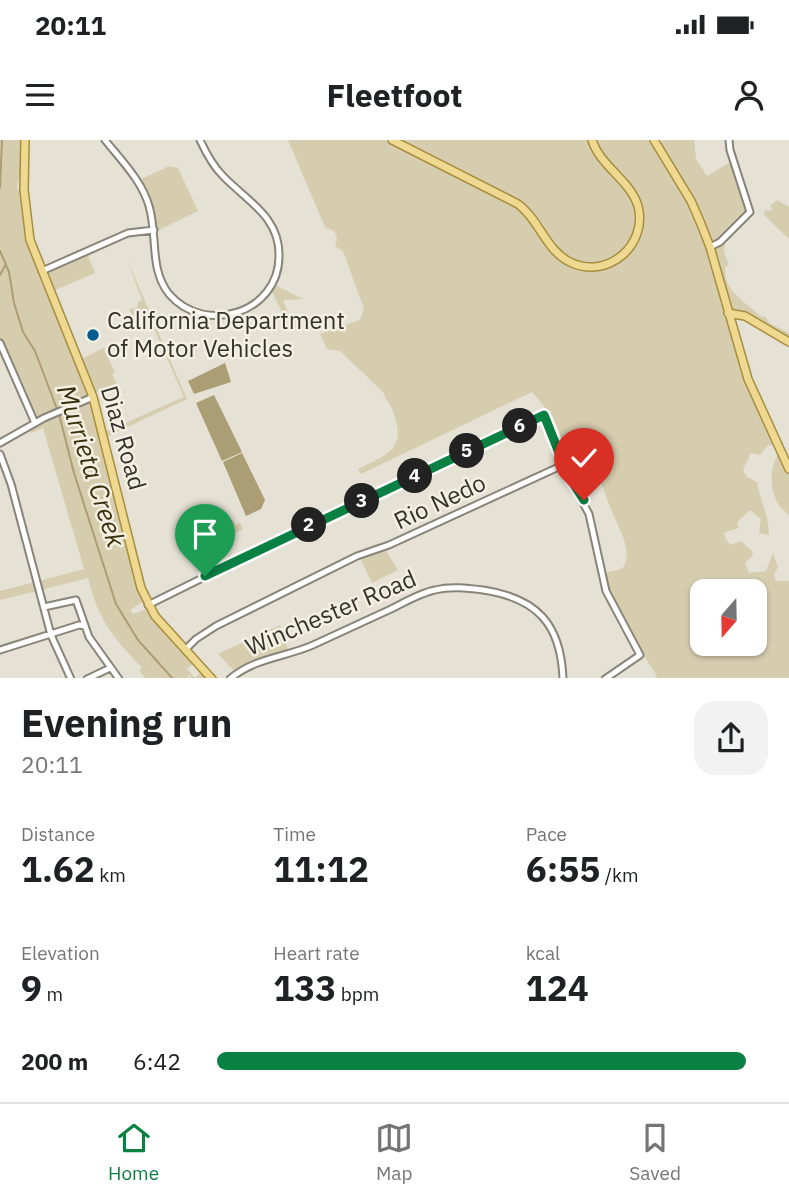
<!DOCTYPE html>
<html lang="en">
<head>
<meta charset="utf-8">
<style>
  body { margin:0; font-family:"IBM Plex Sans",sans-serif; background:#f2f2f2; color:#202124; height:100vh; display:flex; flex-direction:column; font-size:26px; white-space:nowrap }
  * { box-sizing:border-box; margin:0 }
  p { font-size:23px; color:#757577 }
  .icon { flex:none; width:38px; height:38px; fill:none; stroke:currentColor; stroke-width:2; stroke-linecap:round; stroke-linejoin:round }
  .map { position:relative; height:538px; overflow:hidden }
  .side { display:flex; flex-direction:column; background:#fff; flex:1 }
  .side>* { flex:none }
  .needle { width:46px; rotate:200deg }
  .buttons { position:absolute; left:690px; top:439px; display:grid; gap:14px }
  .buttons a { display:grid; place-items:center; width:77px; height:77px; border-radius:14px; background:#fff; box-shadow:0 2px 5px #0004; font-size:35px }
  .pin { position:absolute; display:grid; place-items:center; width:60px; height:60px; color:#fff; margin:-72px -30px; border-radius:50% 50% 50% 0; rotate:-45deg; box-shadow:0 0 7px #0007 }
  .pin .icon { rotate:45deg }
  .km { position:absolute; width:35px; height:35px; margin:-18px; border-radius:50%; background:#222; color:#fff; font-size:19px; line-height:35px; text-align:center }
  .round { display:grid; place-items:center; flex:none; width:74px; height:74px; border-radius:21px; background:#f2f2f2 }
  .overview { display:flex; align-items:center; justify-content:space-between; height:119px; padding:0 21px }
  h1 { font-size:38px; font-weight:700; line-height:52px }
  .figures { display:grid; grid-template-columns:repeat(3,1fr); gap:10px; height:119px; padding:7px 21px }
  .figures div { display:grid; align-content:center }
  .figures b { font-size:35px; font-weight:700 }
  .figures small { font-size:19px; font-weight:400 }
  .figures p { font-size:19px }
  ul { padding:0 21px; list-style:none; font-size:23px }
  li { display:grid; grid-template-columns:112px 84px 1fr; align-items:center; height:52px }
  li i { height:18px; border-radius:9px; background:#0b8043 }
  .status { display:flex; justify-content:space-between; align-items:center; height:49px; padding:0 35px; background:#fff; direction:ltr }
  .status svg { height:19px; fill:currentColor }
  header { display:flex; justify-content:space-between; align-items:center; height:91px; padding:0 21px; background:#fff; font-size:32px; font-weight:700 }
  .tab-bar { display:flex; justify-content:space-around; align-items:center; height:98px; border-top:2px solid #e0e0e0; background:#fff; font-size:19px; color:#757577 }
  .tab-bar a { display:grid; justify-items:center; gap:4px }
  .tab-bar .selected { color:#0b8043 }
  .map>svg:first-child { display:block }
</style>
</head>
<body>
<div class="status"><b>20:11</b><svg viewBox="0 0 49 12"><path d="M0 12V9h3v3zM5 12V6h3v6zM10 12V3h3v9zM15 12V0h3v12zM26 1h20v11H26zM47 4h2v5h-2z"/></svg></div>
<header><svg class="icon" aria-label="menu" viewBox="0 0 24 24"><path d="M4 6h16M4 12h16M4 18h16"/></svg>Fleetfoot<svg class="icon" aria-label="person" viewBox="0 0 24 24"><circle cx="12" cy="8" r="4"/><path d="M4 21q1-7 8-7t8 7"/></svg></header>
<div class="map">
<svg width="789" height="539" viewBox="0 0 789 539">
  <rect width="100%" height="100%" fill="#e5e1d4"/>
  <path fill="#d6cdaf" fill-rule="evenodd" d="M0,0H23L22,40H18L17,49L23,50L31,111L89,255L84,259L68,262V265L91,262L143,462L130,470L133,474L147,469L193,524L187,529L195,538L201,532L207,538H192L187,533L189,538H145L139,530L142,528C113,497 98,480 88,438L41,450L39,441L84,429L43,288L31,293L30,291L39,283L30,267L0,198Z
    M288,0H386L521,68L553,111L591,129L629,111L640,73L593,0H652L689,63L704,94L744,241L776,306L768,305L760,315L751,313L743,330L747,337L757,342C760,362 769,374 769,395L759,393L761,379L750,370L737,382L739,388L725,392L724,395L730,405L741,401L752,411L753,415L745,423L749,433L766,431L773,413L778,427L774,435L776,441H789V538H655L657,536C637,504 613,470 604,433L622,429C634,413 620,392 614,376C608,363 604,349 598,335L579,342L553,277L532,252L361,334L358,329C388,315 407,309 393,271C390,263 385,260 383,252L340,211L327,209L320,194L360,180L364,169L343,111L335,106L337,97L334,91L325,87ZM702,452H754V504H702Z
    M396,0H590L634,62L638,78L630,104L610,122L586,126L560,114L530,72Z
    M664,0H694L696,19L707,36L732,21L749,72L717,101L715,99L710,102L660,3Z
    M169,26L178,28L198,71L157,91L153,67L139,40Z
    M777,60L789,67V99L764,75L765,70L773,71L770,66Z
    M725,99L724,112L729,125L725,127C726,131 725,135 726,139C729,152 751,168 762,177L765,176L769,183L789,193V201L732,172L713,110Z
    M87,113L95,133L53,151L46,132Z
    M127,119L187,259L106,297L105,292L184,257L151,182L137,187L129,169L137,168L138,162L142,160Z
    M275,145L303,159L283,160L291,180H313L291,190L271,150Z
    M105,207L104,210L115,232L112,234L117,243L94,253L82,219Z
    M779,312L789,331V375C769,361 767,332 779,312Z
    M233,380L235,385L240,383L243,389L193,414L188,403L193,398Z
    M385,409L398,430L372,443L360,418Z
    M35,442L37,451L0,460V451Z
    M280,485L288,510L256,519L234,531L218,514Z"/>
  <path fill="#ab9d74" d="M225,223L231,242L194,254L188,241Z
    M214,255L242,312L222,321L196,263Z
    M242,313L265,360L261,369L246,376L223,322Z"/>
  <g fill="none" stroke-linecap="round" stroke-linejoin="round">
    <path stroke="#ab9d74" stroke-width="2" d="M0,48L2,0
      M0,111L9,132L14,163L23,192L35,211L57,269
      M0,135L6,124
      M59,274L74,333L116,464L138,500L173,539"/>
    <defs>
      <path id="minor" d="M105,0C121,20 142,41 149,66C158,96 149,129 169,154C205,196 279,173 279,116C280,77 247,61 223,36C213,26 206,13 200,0
        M710,107L720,102L750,72L730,10L729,0
        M42,131L128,93L154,90
        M0,203L35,283
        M0,303L44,278L93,257
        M0,314L11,344L51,495L71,539
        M148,465L338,371L369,359L544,275L568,335L589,374L606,451L640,515L605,539
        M44,467L76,460L89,497L119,539
        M0,510L79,485L85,486
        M185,510L196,499L216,486L357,416L389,405L563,325
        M87,539L110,528
        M230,539C254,518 286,517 313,505C339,493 365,481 391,469C405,462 420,453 435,450C451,446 467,448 483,450C537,458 561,484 563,539"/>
      <path id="major" d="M25,0L24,50L30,100L93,257L141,448L155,476L212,539
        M392,0L518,64C540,80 546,112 572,123C608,139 648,105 638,66C630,40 600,26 592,0
        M654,0L691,61L701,84L710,107L748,239L789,329
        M728,173L745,176L789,202"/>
    </defs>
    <use href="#minor" stroke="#888478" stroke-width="9"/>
    <use href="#major" stroke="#a68e3f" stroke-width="10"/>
    <use href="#minor" stroke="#fff" stroke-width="5"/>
    <use href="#major" stroke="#efd991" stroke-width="7"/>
  </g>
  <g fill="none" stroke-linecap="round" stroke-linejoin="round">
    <defs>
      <path id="route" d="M205,436C318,382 431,328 544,275L568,335L584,360"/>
    </defs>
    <use href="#route" stroke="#fff" stroke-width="14"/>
    <use href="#route" stroke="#0b8043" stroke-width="9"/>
  </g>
  <circle fill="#025c8e" stroke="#f3efe2" stroke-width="2.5" cx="93" cy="195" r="7"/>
  <g text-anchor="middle" stroke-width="5" stroke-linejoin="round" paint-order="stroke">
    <g font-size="24" fill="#34322d" stroke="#f3efe2" text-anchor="start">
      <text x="107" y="189">California Department<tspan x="107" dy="28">of Motor Vehicles</tspan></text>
    </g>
    <g font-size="24" fill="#34322d" stroke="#f3efe2">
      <text transform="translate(123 298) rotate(74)" y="8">Diaz Road</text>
      <text transform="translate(440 362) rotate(-25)" y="8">Rio Nedo</text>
      <text transform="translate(331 473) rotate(-23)" y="8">Winchester Road</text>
    </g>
    <g font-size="26" font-style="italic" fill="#382e0a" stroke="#f3efe2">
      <text transform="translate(91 326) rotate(72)" y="9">Murrieta Creek</text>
    </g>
  </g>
</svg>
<div class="buttons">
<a><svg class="needle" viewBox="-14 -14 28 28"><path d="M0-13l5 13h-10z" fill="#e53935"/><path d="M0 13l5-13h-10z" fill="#757577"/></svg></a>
</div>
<div class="pin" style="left:205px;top:436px;background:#1e9e55"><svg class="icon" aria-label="arrive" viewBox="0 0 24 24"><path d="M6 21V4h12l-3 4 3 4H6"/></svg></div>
<div class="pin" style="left:584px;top:360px;background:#d93025"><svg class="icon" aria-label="check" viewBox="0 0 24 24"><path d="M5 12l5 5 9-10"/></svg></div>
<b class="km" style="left:309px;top:385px">2</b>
<b class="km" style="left:362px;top:361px">3</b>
<b class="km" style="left:415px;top:336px">4</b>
<b class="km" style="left:467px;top:311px">5</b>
<b class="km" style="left:520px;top:286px">6</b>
</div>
<section class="side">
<div class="overview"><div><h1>Evening run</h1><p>20:11</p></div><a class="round"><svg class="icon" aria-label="share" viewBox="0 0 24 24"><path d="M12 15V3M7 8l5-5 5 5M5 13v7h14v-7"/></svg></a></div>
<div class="figures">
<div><p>Distance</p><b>1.62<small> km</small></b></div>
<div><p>Time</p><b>11:12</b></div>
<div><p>Pace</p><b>6:55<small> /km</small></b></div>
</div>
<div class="figures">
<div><p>Elevation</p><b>9<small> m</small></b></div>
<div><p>Heart rate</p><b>133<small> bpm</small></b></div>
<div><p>kcal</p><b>124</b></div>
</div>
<ul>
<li><b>200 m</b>6:42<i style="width:96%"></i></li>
</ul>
</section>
<nav class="tab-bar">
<a class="selected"><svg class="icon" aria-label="home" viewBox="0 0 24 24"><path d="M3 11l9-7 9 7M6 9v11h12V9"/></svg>Home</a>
<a><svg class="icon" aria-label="map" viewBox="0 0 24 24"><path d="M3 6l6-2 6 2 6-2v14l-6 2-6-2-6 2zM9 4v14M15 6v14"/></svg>Map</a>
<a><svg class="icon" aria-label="saved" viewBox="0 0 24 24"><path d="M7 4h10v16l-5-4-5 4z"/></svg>Saved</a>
</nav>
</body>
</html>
